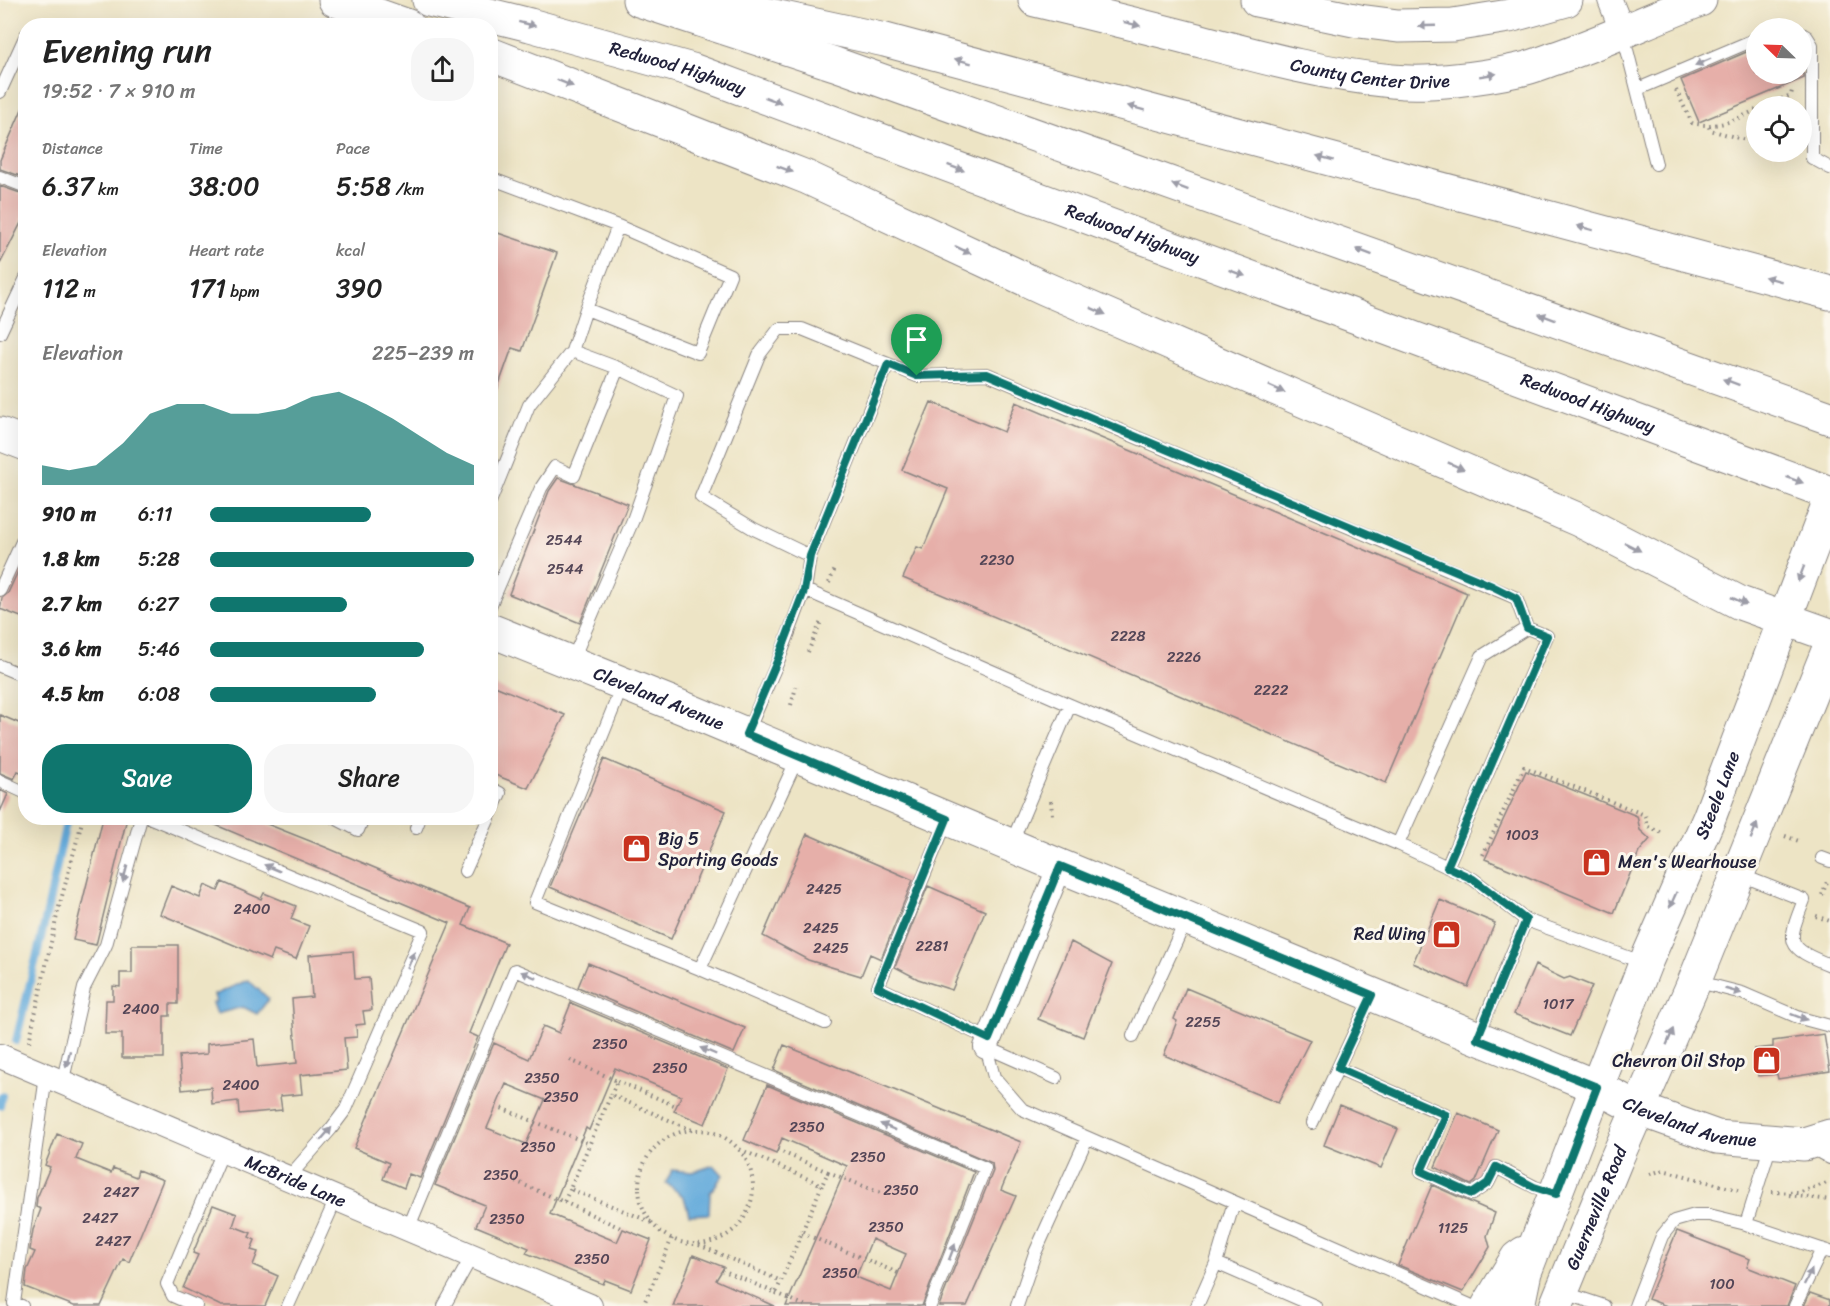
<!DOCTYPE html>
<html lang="en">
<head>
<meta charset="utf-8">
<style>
  body { margin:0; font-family:Sriracha,sans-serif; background:#f6f6f6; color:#222; height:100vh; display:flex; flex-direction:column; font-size:22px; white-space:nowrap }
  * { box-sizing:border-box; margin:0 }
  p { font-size:20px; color:#767676 }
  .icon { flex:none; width:33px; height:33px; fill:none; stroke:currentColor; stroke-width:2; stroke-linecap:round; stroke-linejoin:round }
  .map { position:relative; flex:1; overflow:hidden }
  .drawer { position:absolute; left:18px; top:18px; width:480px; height:807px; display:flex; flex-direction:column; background:#fff; border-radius:24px; box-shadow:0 6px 24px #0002 }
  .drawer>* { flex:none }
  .needle { width:39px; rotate:293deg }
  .tools { position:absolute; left:1746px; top:18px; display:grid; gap:12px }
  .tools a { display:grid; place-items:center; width:66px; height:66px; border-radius:50%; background:#fff; box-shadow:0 6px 24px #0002; font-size:30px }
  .pin { position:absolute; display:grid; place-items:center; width:51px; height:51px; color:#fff; margin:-62px -26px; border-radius:50% 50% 50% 0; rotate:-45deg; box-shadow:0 0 6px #0007 }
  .pin .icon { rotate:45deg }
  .round { display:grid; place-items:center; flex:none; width:63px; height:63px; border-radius:24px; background:#f6f6f6 }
  .summary { display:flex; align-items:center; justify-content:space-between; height:102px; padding:0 24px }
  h1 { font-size:33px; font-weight:600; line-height:45px }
  .stats { display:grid; grid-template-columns:repeat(3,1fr); gap:9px; height:102px; padding:6px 24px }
  .stats div { display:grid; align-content:center }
  .stats b { font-size:26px; font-weight:600 }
  .stats small { font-size:16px; font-weight:400 }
  .stats p { font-size:16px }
  .chart { height:168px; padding:12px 24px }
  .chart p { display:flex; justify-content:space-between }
  .chart svg { width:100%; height:108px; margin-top:6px; fill:#0f766e; opacity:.7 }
  .cta { display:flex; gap:12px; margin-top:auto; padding:12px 24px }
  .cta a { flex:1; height:69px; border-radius:24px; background:#0f766e; color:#fff; font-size:24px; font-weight:600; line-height:69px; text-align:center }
  .cta a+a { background:#f6f6f6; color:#222 }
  ul { padding:0 24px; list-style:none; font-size:20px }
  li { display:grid; grid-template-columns:96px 72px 1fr; align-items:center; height:45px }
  li i { height:15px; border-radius:8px; background:#0f766e }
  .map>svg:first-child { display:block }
</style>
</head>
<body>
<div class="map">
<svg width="1830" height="1306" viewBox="0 0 1830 1306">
  <rect width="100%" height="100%" fill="#fbf7ec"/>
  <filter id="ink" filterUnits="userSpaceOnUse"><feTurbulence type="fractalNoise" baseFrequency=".0167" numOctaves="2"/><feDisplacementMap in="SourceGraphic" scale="12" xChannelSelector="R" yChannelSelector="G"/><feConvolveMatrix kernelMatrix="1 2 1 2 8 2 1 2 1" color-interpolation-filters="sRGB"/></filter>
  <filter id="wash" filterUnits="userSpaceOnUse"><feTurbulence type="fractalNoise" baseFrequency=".008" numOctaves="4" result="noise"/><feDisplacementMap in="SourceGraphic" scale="24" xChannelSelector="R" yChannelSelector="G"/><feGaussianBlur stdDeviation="1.35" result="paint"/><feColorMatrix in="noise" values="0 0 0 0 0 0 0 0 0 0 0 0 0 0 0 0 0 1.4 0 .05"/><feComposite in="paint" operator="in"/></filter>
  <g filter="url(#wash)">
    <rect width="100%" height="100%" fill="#ede4c5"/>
    <path fill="#65abdb" stroke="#44668b" stroke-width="1.5" d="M248,980L269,999L257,1014L243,1007L216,1014L212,1003L216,1002L214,995Z
      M714,1165L723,1175L710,1193L709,1214L689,1215L684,1197L666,1183L672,1170L693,1172Z"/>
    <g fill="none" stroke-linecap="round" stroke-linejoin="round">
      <path stroke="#65abdb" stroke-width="8" d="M16,1041L46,917L67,818
        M0,1105L2,1096"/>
    </g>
    <g id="blocks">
      <path fill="#e6afa9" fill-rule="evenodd" d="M1756,48V74H1804V78L1699,122L1681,80Z
        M26,100V178L0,169V160Z
        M0,186L26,195V213L0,264Z
        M498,233L557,253L522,351L512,348L493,401H490V255Z
        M931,402L1004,432L1016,402L1467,593L1386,783L903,578L917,547L923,549L948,489L902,470Z
        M558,478L628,504L580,623L509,594L549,491Z
        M26,554V619L0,609L2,598L8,593Z
        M490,684L565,715L528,788L490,773Z
        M0,715L26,726V774L18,771L14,779L0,773Z
        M604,759L726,811L671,939L550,887Z
        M1526,771L1637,816L1640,830L1650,839L1639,852L1614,913L1485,859Z
        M0,790L8,794L0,812Z
        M103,818H127L96,945L73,940Z
        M199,818H252L325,847L470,908L463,925L506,943L469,1033L478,1037L420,1178L409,1174L404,1188L383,1179L389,1163L354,1148L450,923Z
        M807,834L913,880L881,959L870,954L861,976L808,960L763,936Z
        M222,882L261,899L264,893L296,906L291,919L309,926L296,959L274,951L270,960L160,914L171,886L200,898L205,885L218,891Z
        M928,886L985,911L952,990L918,979L895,967Z
        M1440,900L1495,923L1468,987L1413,963Z
        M1071,942L1112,964L1083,1037L1038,1019Z
        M132,945H178V1004H170V1016H164V1058H122V1034H105L106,1000H113V986L120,987V973H132Z
        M353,951L355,979L369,978L372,1010L363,1011L365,1024L356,1025L357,1037L344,1038L347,1070L300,1075L302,1094L280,1096L282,1110L239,1114L238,1101L212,1104L211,1087L182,1090L179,1056L207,1054V1044L254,1039L257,1067L297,1063L292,999L312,997L309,955Z
        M588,963L745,1028L734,1053L578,987Z
        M1535,965L1564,979L1570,977L1592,986L1570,1036L1514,1014Z
        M1186,988L1310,1040L1278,1103L1164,1055L1177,1021L1174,1019Z
        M571,1003L728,1069L705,1124L674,1111L681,1096L615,1068L589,1130L586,1128L550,1214L617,1242L623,1229L651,1240L631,1290L605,1280L603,1284L526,1253L529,1248L476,1226L485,1205L435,1185L494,1043L529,1059L543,1026L559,1033ZM506,1084L545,1100L526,1144L487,1128Z
        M1824,1034L1830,1071L1778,1079L1777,1074L1758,1076L1755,1049L1773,1047V1041Z
        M784,1045L1021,1142L1001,1190L1016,1196L967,1306H939L993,1171L992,1163L774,1070Z
        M767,1085L974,1172L922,1306H786L847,1166L782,1138L776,1154L744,1140ZM872,1239L906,1254L891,1291L856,1277Z
        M1340,1105L1398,1129L1381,1168L1324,1145Z
        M1458,1113L1498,1130L1476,1181L1471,1185L1435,1167Z
        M57,1134L82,1144L76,1159L111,1173L113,1168L136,1177L138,1170L163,1180L129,1262L123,1259L101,1306H74L25,1287L27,1270L35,1252L30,1250L33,1230L41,1209L36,1207L37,1198L50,1167L45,1165Z
        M1432,1185L1495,1213L1487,1236L1490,1247L1463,1292L1398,1265Z
        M213,1205L237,1214L233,1226L251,1233L249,1237L255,1240L251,1250L258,1252L253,1265L278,1276L265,1306H221L183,1288L198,1255L193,1253Z
        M1677,1231L1750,1259L1747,1267L1795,1286L1787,1306H1667L1648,1299Z
        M693,1255L724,1267L716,1280L775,1306H673Z
        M1810,1293L1830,1300V1306H1804Z"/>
    </g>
  </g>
  <g filter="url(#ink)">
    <use href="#blocks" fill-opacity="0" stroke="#888380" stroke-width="1.5"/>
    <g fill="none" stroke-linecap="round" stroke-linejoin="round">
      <defs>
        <path id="lane" d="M1623,34L1656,164
          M1802,34L1807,37L1812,45V158L1830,168
          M1638,89L1756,39
          M0,92L26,35
          M0,177L26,187
          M490,178L618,226L730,275L698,353L586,309L618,226
          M0,333L26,278
          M572,351L586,309
          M888,364L917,376L987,374L1516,598L1527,628
          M490,502L529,405L572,351L618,368
          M0,590L26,533
          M805,590L1070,705L1398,844L1473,879L1526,920
          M490,606L541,488L555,467L574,476L618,368L677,396L633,520L572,661
          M490,655L499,635
          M0,666L26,677
          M623,684L535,902L700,969
          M747,733L779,659L805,590L810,556L888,364L802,329H779L759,355L701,497L754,529L810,556
          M798,757L700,969L825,1023
          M0,781L26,793
          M490,788L500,793L490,815
          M151,818L423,931L346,1109L331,1129L288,1178
          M335,818L358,830L363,818
          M947,820L878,987L989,1039
          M416,828L420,818
          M1011,844L1070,705
          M1398,844L1482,656L1527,628L1547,636L1447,867
          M1822,858L1830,861
          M465,871L489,818
          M1738,874L1804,900C1787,943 1785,947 1830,965
          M1695,981L1742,993L1800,1018L1830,1026
          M1133,1036L1186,920
          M1477,1037L1526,920L1644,963
          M986,1047L994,1077L1022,1109L1472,1306
          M986,1047L1056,1078
          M1338,1068L1445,1115L1421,1171L1472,1194L1488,1183L1496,1167L1535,1187L1555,1194
          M62,1084L84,988L106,945L141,818
          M1312,1123L1371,997
          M1810,1147L1830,1158
          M1746,1224L1830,1252
          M408,1229L515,970L985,1168L930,1306
          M1216,1263L1315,1306
          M1562,1292L1604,1306
          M22,1306L14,1303L46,1076
          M196,1306L173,1296L167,1284L223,1151
          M288,1306L336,1199
          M444,1306L472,1256
          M1017,1306L1035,1253L1087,1138
          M1197,1306L1216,1263L1234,1202
          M1635,1306L1662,1236L1674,1221L1695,1215H1709L1746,1224L1771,1144
          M1795,1306L1822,1249"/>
        <g id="street">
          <path d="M1610,0L1623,33"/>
          <path d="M986,1047L1060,866"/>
          <path id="s1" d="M0,1056L590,1306"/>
        </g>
        <g id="secondary">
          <path id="s2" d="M1035,0C1089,13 1143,26 1197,40C1261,57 1327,75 1392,81C1429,85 1482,78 1518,70C1530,68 1542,63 1553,59C1603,42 1650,19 1700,0"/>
          <path d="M1257,0L1359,21L1398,26L1453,25L1509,16L1566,0"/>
          <path d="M0,434L26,444"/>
          <path id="s3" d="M490,630L686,709L1060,866L1597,1087L1639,1109L1717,1137L1804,1144L1830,1136"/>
          <path d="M1488,1306L1517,1258L1524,1253"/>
          <path id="s4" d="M1518,1306L1525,1272L1575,1143L1645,964L1709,818L1830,500"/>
          <path id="s5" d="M1556,1306L1616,1160L1695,980L1830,646"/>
        </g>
        <g id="highway">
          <path d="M335,0L408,26"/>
          <path id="s6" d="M429,0L530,25L692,70L1830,493"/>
          <path d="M639,0L835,64L1830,418"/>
          <path d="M700,0L885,40L1830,293"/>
          <path d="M490,54L806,177L1044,288L1579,520L1740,603L1830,635"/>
        </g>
      </defs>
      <use href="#lane" stroke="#888380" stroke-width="14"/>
      <use href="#street" stroke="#888380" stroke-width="26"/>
      <use href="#secondary" stroke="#888380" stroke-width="35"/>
      <use href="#highway" stroke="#888380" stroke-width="35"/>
      <path stroke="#888380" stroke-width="4" stroke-dasharray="1.5 4.5" stroke-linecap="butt" d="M1676,90L1692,123C1718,129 1732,121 1756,110
        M1765,106L1791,95L1792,91
        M1709,127L1710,130L1756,143
        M1787,152H1791
        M829,583L835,569
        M808,652L822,619
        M791,705L797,684
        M1051,801L1052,815
        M1785,836L1799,841
        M1483,855L1524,767L1645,815L1648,827L1665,834
        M1822,895L1828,879
        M1816,916L1830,921
        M29,1042L58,911L83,818
        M570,1060L617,1081L611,1095
        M617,1081L676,1106
        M496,1106L590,1144
        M639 1187a57 57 0 1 1 114 0a57 57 0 1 1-114 0Z
        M777,1150L828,1172L822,1185
        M828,1172L883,1194
        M1650,1174L1663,1170L1738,1190
        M515,1181L564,1202L570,1189
        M1772,1192L1798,1193L1830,1182
        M1789,1195L1830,1200
        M564,1202L623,1229
        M651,1222L570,1189L611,1095L692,1130
        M802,1233L898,1273
        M699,1245L781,1281L822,1185L739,1149
        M722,1270L776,1293L781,1281
        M776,1293L806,1306
        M643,1306L672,1238"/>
      <use href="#lane" stroke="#fff" stroke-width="12"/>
      <use href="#street" stroke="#fff" stroke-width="24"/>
      <use href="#secondary" stroke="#fff" stroke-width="33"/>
      <use href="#highway" stroke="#fff" stroke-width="33"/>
    </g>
    <defs><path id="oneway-solid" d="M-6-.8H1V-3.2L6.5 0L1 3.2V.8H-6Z" transform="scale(1.5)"/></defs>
    <g fill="#9c9ca7">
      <use href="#oneway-solid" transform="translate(527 24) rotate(14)"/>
      <use href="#oneway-solid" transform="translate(1132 24) rotate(14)"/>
      <use href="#oneway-solid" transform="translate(1427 26) rotate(178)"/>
      <use href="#oneway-solid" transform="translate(963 61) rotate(-165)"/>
      <use href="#oneway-solid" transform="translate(1703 62) rotate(157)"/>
      <use href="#oneway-solid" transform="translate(1488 75) rotate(-9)"/>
      <use href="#oneway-solid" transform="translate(565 83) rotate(22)"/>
      <use href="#oneway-solid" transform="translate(773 100) rotate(20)"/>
      <use href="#oneway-solid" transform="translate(1136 108) rotate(-165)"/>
      <use href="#oneway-solid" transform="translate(1325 158) rotate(-165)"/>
      <use href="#oneway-solid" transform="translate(956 168) rotate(20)"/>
      <use href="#oneway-solid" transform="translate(785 169) rotate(21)"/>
      <use href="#oneway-solid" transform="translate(1180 187) rotate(-160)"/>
      <use href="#oneway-solid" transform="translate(1585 228) rotate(-165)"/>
      <use href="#oneway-solid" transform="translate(963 250) rotate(25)"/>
      <use href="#oneway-solid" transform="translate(1364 252) rotate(-160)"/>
      <use href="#oneway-solid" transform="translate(1237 273) rotate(20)"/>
      <use href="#oneway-solid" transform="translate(1773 279) rotate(-165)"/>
      <use href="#oneway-solid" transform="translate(1098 311) rotate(24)"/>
      <use href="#oneway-solid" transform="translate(1547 317) rotate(-160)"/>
      <use href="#oneway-solid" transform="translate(1731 382) rotate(-160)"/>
      <use href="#oneway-solid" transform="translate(1277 389) rotate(24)"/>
      <use href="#oneway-solid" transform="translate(1456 466) rotate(24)"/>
      <use href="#oneway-solid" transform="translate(1795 480) rotate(20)"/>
      <use href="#oneway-solid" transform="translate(1633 547) rotate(27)"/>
      <use href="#oneway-solid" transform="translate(1801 574) rotate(111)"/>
      <use href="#oneway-solid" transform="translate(1739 601) rotate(25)"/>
      <use href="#oneway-solid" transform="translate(1754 831) rotate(-68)"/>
      <use href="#oneway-solid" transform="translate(272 868) rotate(-157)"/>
      <use href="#oneway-solid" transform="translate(125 874) rotate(105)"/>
      <use href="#oneway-solid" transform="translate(1673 900) rotate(114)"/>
      <use href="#oneway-solid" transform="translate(411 960) rotate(-67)"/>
      <use href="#oneway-solid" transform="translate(529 975) rotate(-157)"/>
      <use href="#oneway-solid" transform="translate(1733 991) rotate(16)"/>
      <use href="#oneway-solid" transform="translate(1799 1017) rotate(20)"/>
      <use href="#oneway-solid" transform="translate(1670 1037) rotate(-67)"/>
      <use href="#oneway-solid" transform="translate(708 1051) rotate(-157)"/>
      <use href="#oneway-solid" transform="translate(68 1059) rotate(103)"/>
      <use href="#oneway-solid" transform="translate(888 1127) rotate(-157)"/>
      <use href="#oneway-solid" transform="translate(326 1134) rotate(-49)"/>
      <use href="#oneway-solid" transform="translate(952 1252) rotate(-69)"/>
      <use href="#oneway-solid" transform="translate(1808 1277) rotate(-63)"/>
    </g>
  </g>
  <g fill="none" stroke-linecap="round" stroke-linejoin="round" filter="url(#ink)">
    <defs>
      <path id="route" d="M888,364L917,376L987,374L1492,586L1516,598L1527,628L1547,636L1447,867L1473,879L1526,920L1477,1039L1597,1087L1556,1194L1534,1187L1496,1167L1488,1183L1472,1194L1421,1171L1446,1115L1338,1068L1372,995L1060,866L989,1039L878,987L947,819L746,734L778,659L804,591L810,556Z"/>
    </defs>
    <use href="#route" stroke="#fff" stroke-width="12"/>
    <use href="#route" stroke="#0f766e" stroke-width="8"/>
  </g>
  <defs>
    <symbol id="shop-square" viewBox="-11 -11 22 22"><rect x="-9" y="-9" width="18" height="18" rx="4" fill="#c8321e" stroke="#fbf7ec"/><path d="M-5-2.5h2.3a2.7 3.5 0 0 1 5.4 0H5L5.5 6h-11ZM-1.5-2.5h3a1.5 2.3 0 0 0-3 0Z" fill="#fff"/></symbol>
  </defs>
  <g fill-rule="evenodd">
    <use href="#shop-square" x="620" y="832" width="33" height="33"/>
    <use href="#shop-square" x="1580" y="846" width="33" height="33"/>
    <use href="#shop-square" x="1430" y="918" width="33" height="33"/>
    <use href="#shop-square" x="1750" y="1044" width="33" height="33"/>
  </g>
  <g text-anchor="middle" stroke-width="6" stroke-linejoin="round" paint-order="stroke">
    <g font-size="15" fill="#534556">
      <text x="564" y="545">2544</text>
      <text x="997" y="565">2230</text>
      <text x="565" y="574">2544</text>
      <text x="1128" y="641">2228</text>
      <text x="1184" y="662">2226</text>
      <text x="1271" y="695">2222</text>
      <text x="1522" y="840">1003</text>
      <text x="824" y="894">2425</text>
      <text x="252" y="914">2400</text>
      <text x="821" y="933">2425</text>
      <text x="932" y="951">2281</text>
      <text x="831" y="953">2425</text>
      <text x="1558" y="1009">1017</text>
      <text x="141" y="1014">2400</text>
      <text x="1203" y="1027">2255</text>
      <text x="610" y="1049">2350</text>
      <text x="670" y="1073">2350</text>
      <text x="542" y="1083">2350</text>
      <text x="241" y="1090">2400</text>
      <text x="561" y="1102">2350</text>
      <text x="807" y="1132">2350</text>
      <text x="538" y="1152">2350</text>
      <text x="868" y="1162">2350</text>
      <text x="501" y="1180">2350</text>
      <text x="901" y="1195">2350</text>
      <text x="121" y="1197">2427</text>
      <text x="100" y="1223">2427</text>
      <text x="507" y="1224">2350</text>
      <text x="886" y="1232">2350</text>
      <text x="1453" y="1233">1125</text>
      <text x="113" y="1246">2427</text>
      <text x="592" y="1264">2350</text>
      <text x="840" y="1278">2350</text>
      <text x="1722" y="1289">100</text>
    </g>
    <g font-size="18" fill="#22223b" stroke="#fbf7ec">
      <text dy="6" stroke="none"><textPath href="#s6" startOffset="258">Redwood Highway</textPath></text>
      <text dy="6" stroke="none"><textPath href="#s2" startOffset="344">County Center Drive</textPath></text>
      <text dy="6" stroke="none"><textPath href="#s6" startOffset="742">Redwood Highway</textPath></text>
      <text dy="6" stroke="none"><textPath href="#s6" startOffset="1228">Redwood Highway</textPath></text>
      <text dy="6" stroke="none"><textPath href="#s3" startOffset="182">Cleveland Avenue</textPath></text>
      <text dy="6" stroke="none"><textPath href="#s4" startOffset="549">Steele Lane</textPath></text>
      <text dy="6" stroke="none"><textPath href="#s3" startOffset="1298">Cleveland Avenue</textPath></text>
      <text dy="6" stroke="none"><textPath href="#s1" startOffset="321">McBride Lane</textPath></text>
      <text dy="6" stroke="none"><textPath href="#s5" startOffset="106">Guerneville Road</textPath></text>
    </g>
    <g font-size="18" fill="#22223b" stroke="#fbf7ec" text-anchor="start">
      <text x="658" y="845">Big 5<tspan x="658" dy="21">Sporting Goods</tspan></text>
      <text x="1618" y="868">Men's Wearhouse</text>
      <text x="1426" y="940" text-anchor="end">Red Wing</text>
      <text x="1745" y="1067" text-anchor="end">Chevron Oil Stop</text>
    </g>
  </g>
</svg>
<div class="tools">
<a><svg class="needle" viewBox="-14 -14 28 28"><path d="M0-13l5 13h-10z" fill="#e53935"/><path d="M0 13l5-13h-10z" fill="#767676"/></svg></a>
<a><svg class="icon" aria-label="locate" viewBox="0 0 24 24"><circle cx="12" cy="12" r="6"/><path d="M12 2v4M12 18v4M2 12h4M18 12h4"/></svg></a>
</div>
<div class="pin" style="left:917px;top:376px;background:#1e9e55"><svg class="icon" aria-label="arrive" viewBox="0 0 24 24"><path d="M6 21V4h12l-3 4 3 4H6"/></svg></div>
<section class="drawer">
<div class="summary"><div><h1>Evening run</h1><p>19:52 · 7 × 910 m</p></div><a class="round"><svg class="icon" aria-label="share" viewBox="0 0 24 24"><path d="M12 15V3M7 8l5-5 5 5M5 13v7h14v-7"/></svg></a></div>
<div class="stats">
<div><p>Distance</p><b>6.37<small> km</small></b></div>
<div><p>Time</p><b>38:00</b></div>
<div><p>Pace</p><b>5:58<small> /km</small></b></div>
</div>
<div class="stats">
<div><p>Elevation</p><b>112<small> m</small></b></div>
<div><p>Heart rate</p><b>171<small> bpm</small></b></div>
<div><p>kcal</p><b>390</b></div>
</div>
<div class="chart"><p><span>Elevation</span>225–239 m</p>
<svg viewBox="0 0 160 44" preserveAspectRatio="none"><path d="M0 44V36L10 38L20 36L30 27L40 15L50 11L60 11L70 15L80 15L90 13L100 8L110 6L120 11L130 17L140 24L150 31L160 36V44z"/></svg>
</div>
<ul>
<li><b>910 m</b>6:11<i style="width:61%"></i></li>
<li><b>1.8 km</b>5:28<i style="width:100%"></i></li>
<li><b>2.7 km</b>6:27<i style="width:52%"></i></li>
<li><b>3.6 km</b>5:46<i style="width:81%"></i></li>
<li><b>4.5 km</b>6:08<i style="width:63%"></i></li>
</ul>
<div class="cta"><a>Save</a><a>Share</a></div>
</section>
</div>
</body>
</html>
